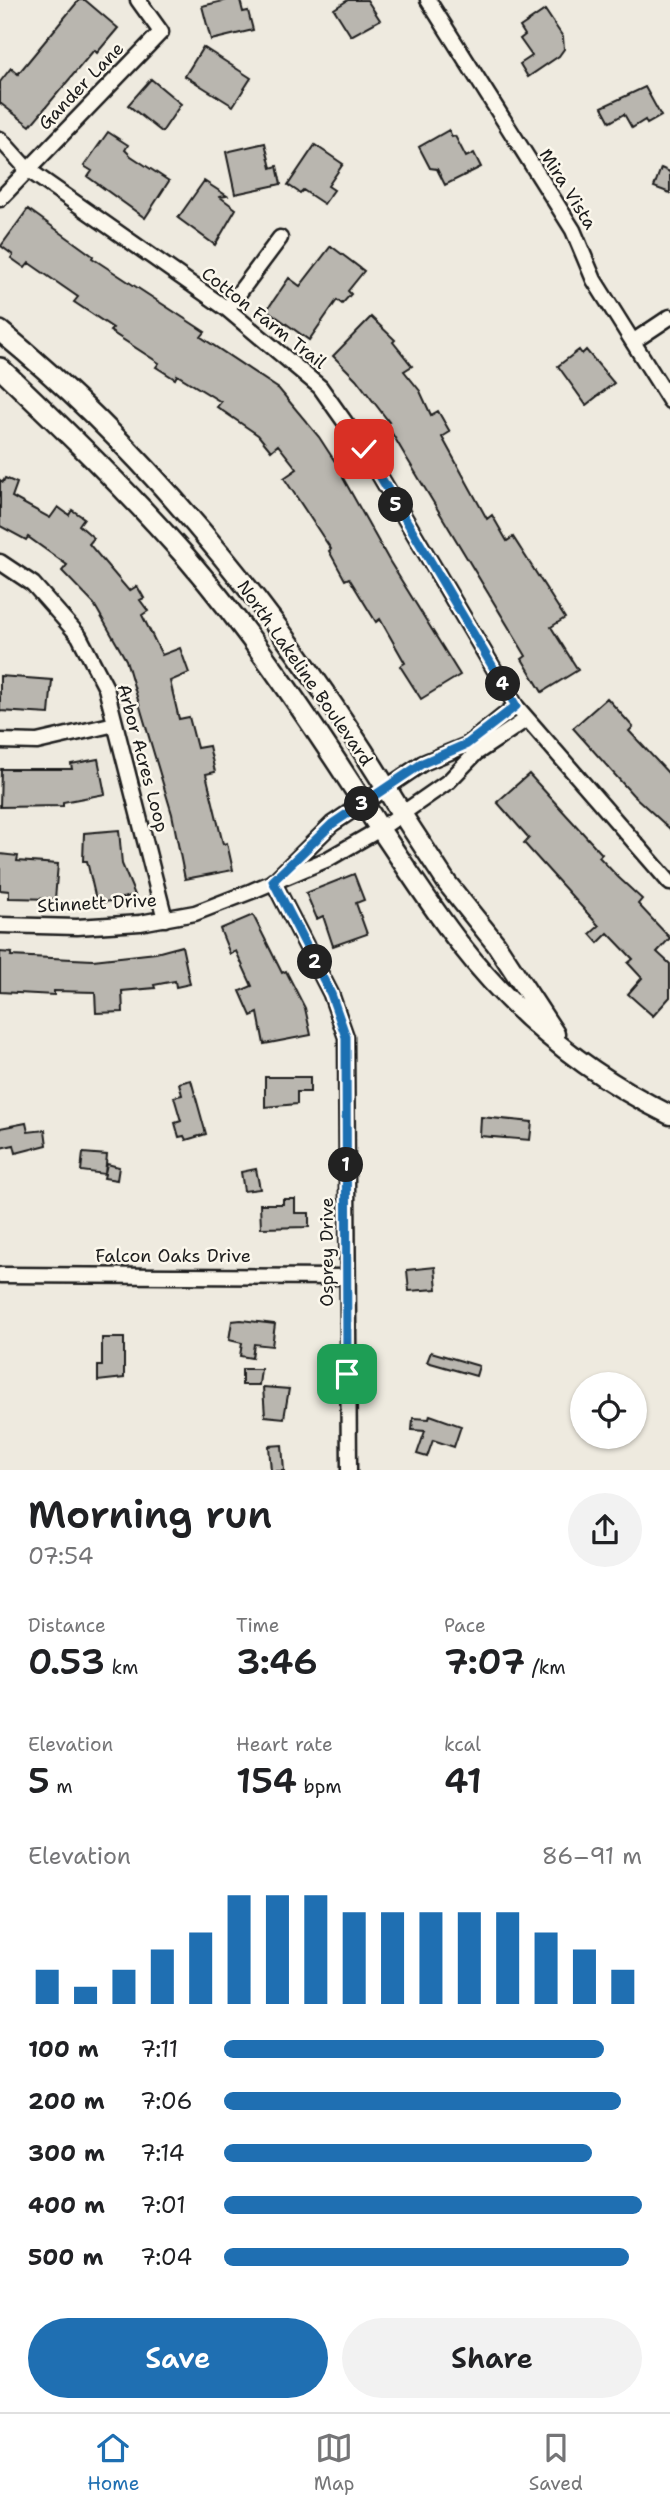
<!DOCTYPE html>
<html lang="en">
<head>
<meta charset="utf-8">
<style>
  body { margin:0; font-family:"Shantell Sans",sans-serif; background:#f2f2f2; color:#202124; height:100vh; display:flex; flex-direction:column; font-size:26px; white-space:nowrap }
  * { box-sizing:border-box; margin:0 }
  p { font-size:23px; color:#757577 }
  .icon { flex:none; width:38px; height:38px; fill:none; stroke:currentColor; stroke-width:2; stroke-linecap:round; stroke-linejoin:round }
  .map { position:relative; height:1470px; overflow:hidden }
  .panel { display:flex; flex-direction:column; background:#fff; flex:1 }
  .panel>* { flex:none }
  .fabs { position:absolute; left:570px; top:1372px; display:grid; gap:14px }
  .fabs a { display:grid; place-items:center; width:77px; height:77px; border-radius:50%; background:#fff; box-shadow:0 2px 5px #0004; font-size:35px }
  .pin { position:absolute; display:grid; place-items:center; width:60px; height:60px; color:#fff; margin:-30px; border-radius:14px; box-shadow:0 4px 10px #0006 }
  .km { position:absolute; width:35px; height:35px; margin:-18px; border-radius:50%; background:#222; color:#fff; font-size:19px; line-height:35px; text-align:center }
  .round { display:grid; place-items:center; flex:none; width:74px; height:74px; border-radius:37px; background:#f2f2f2 }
  .headline { display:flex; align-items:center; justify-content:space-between; height:119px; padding:0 28px }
  h1 { font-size:38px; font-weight:600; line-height:52px }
  .stats { display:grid; grid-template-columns:repeat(3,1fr); gap:10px; height:119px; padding:7px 28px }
  .stats div { display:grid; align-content:center }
  .stats b { font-size:35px; font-weight:600 }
  .stats small { font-size:19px; font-weight:400 }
  .stats p { font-size:19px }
  .chart { height:196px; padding:14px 28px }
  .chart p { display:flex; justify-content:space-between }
  .chart svg { width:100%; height:126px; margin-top:7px; stroke:#1f6fb2; stroke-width:6 }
  .action { display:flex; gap:14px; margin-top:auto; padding:14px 28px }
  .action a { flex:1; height:80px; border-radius:42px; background:#1f6fb2; color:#fff; font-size:28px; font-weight:600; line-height:80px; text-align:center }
  .action a+a { background:#f2f2f2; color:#202124 }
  ul { padding:0 28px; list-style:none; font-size:23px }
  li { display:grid; grid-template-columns:112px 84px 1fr; align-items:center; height:52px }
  li i { height:18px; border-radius:9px; background:#1f6fb2 }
  .menu { display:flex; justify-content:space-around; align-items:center; height:98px; border-top:2px solid #e0e0e0; background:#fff; font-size:19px; color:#757577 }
  .menu a { display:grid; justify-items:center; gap:4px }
  .menu .current { color:#1f6fb2 }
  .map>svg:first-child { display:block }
</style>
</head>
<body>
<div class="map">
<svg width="670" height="1471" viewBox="0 0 670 1471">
  <rect width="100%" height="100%" fill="#eeeadf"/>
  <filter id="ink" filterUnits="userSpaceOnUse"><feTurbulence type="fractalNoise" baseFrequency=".0143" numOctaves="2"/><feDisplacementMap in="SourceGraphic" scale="14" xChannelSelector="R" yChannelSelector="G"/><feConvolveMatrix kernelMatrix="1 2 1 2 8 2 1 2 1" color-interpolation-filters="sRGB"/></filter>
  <g filter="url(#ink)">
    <path fill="#b9b6af" stroke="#1c1c1c" stroke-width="2" d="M79,0H85L118,28L97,53L94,50L30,126L0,103V82L11,68L18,74Z
      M227,0H240L243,12L248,11L253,30L211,40L202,6Z
      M348,0H367L380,20L351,36L334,9Z
      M545,10L563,37L564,49L559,56L528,77L520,64L532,56L520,39L525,35L520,27Z
      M203,47L251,78L233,106L185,76Z
      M151,79L181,104L162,132L128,105Z
      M645,87L661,116L647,124L645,120L632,128L624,114L610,122L602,107Z
      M449,130L452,137L455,136L466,157L474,153L481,167L445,185L437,169L430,168L419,147Z
      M108,132L128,145L125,150L131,156L169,181L145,218L88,177L92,171L84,166Z
      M265,143L271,168L277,166L281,184L235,194L226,152Z
      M315,145L343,164L328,186L334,190L324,204L303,190L300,193L288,185Z
      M661,168L670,172V193L654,187Z
      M204,181L227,196L220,197L236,209L215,245L178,218Z
      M28,209L93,256L92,258L205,332L201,337L279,389L319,437L345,477L343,478L390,562L460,675L421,699L400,666L405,663L380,619L376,622L349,578L345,580L329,551L331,549L284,478L297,469L278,445L271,451L258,435L217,407L221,402L177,375L175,379L156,367L159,363L110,331L113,328L74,302L78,297L29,263L25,268L11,258L13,255L1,246Z
      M331,246L364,271L348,291L351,294L342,304L337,300L309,340L267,310L289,278L300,286Z
      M371,317L395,340L393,342L412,366L404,371L420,391L431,415L438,411L450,432L442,437L487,519L492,515L507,541L513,537L565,618L551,627L578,670L542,692L522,659L526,656L406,457L386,423L389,422L356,379L333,356Z
      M579,350L582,354L586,350L614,383L586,405L558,366Z
      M5,478L17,483L12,497L50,518L58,507L69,515L72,510L84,518L79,525L94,538L89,544L129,591L137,586L144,598L140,600L148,611L142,615L162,655L180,648L189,673L170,681L179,719L189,717L197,748L209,746L215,772L206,774L223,844L227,843L233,870L185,879L172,814L126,660L94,604L62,571L67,565L28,537L26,540L0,526V480L3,482Z
      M0,676L52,680L49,714L0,711Z
      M607,698L633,727L629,731L670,775V829L633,795L573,728Z
      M98,759L105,794L63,802V806L0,807L1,769H72L71,764Z
      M529,774L602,854L599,857L618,877L642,899L638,904L670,938L657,952L670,964V997L653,1016L628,994L642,978L628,963L633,959L608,933L598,943L590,934L599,926L524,843L529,838L497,802Z
      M119,830L122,864L135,895L97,904L87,861H83L84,833Z
      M0,854L18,856L17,861L58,864L55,899L9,898V891L0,890Z
      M354,874L364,900L356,903L367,934L333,946L323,916L317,919L306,893Z
      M253,915L282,973L286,971L305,1008L311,1035L264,1044L258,1013L251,1016L240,991L252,986L236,951L230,954L220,929Z
      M182,946L190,984L176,987L175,981L154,985L155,988L122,991L123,1012L96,1013L95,992L54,991V995L0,992V952L12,953L11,956L93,960L156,953Z
      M265,1077H310V1092H297V1104L265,1107Z
      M191,1080L206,1134L186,1140L184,1136L179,1137L175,1123L181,1121L174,1097L182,1095L179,1083Z
      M481,1117L532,1122L530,1140L480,1136Z
      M26,1123L28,1132L45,1130L47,1145L16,1153L14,1145L0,1148V1128Z
      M83,1153L107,1155L105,1173L107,1164L119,1167L117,1180L104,1178L105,1174L81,1171Z
      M256,1169L260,1189L244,1191L241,1172Z
      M283,1199H295V1213H309V1227L261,1228L260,1204H283Z
      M435,1267L437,1289L409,1291L407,1270Z
      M241,1320L275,1324L272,1346L254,1344L252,1358L240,1356L242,1343L229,1340L232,1321Z
      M102,1338H124V1378L98,1381V1366H102Z
      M431,1352L479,1366L476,1376L427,1362Z
      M242,1369H261L259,1385H242Z
      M263,1387L289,1389L284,1418L265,1416Z
      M430,1415L461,1426L454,1447L433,1440L427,1457L417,1454L425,1431L412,1430L413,1418L429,1419Z
      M282,1445L284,1471H271L269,1446Z"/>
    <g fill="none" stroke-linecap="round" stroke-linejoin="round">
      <defs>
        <path id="minor" d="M428,0L573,230L594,280L670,401
          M0,139L27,169L227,309L320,387L364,449L516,706L670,883
          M0,199L161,32L138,0
          M227,309L280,238
          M634,341L670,317
          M0,562L33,584L79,636L106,688L165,919
          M0,741L37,742L115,724
          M277,878L332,824L423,763L467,745L516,706
          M273,881L331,994L346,1037L349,1471
          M0,925L77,927L140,923L195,913L252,891L328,859L380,829L449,781L476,753L527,719
          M0,1275L346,1277"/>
        <path id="tertiary" d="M402,814L447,883L496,944L555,1034
          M380,829C406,867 431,907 460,944C516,1016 587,1074 670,1115"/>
        <path id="secondary" d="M0,331C160,462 296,637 402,814
          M0,368C64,429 127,490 186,557C258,641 320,735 380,829"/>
      </defs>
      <use href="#minor" stroke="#1c1c1c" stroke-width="19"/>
      <use href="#tertiary" stroke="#1c1c1c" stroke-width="23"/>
      <use href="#secondary" stroke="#1c1c1c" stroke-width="24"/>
      <use href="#minor" stroke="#fbf7ec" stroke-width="14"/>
      <use href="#tertiary" stroke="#fbf7ec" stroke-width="18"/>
      <use href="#secondary" stroke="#fbf7ec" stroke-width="19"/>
    </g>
  </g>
  <g fill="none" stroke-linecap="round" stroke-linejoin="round" filter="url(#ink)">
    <defs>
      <path id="route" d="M347,1374L346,1037L331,994L273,881L332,824L423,763L467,744L516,706L364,449"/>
    </defs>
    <use href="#route" stroke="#fff" stroke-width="14"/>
    <use href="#route" stroke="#1f6fb2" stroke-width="9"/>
  </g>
  <g text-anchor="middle" stroke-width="5" stroke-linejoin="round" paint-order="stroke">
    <g font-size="18" fill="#1c1c1c" stroke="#fbf7ec">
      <text transform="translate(81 86) rotate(-46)" y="6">Gander Lane</text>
      <text transform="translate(568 189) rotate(58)" y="6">Mira Vista</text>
      <text transform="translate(264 318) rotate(38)" y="6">Cotton Farm Trail</text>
      <text transform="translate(305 673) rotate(55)" y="6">North Lakeline Boulevard</text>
      <text transform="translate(143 758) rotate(75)" y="6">Arbor Acres Loop</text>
      <text transform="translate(97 903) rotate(-3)" y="6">Stinnett Drive</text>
      <text transform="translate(327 1252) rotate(-90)" y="6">Osprey Drive</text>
      <text x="173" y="1262">Falcon Oaks Drive</text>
    </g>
  </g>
</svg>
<div class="fabs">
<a><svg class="icon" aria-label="locate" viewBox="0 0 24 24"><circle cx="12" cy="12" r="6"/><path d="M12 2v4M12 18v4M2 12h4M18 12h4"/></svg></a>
</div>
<div class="pin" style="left:347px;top:1374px;background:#1e9e55"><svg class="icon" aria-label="arrive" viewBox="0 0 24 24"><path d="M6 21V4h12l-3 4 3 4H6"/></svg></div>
<div class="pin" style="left:364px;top:449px;background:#d93025"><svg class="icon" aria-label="check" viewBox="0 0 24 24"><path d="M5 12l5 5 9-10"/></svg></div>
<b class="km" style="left:346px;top:1165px">1</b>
<b class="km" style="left:315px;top:962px">2</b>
<b class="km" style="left:362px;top:804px">3</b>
<b class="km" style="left:503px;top:684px">4</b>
<b class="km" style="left:396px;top:505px">5</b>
</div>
<section class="panel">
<div class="headline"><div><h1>Morning run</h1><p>07:54</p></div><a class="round"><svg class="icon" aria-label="share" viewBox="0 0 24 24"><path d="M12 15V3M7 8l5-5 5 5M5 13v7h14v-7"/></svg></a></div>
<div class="stats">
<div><p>Distance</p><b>0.53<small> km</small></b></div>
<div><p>Time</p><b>3:46</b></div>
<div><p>Pace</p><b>7:07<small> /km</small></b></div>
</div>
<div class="stats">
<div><p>Elevation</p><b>5<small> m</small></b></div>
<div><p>Heart rate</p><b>154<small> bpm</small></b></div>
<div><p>kcal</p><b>41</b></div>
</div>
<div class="chart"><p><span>Elevation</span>86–91 m</p>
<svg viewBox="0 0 160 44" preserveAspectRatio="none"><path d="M5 44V32M15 44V38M25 44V32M35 44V25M45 44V19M55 44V6M65 44V6M75 44V6M85 44V12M95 44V12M105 44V12M115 44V12M125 44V12M135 44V19M145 44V25M155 44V32"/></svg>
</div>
<ul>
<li><b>100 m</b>7:11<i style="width:91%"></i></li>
<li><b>200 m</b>7:06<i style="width:95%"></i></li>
<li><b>300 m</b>7:14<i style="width:88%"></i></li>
<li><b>400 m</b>7:01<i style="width:100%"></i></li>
<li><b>500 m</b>7:04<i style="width:97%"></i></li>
</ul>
<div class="action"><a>Save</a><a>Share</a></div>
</section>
<nav class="menu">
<a class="current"><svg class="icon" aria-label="home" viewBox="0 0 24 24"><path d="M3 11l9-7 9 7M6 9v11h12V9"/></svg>Home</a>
<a><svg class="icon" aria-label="map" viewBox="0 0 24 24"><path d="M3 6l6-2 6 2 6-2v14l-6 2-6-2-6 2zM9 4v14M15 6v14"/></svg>Map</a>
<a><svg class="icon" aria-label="saved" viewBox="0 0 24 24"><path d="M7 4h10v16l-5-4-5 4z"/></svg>Saved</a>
</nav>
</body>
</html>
